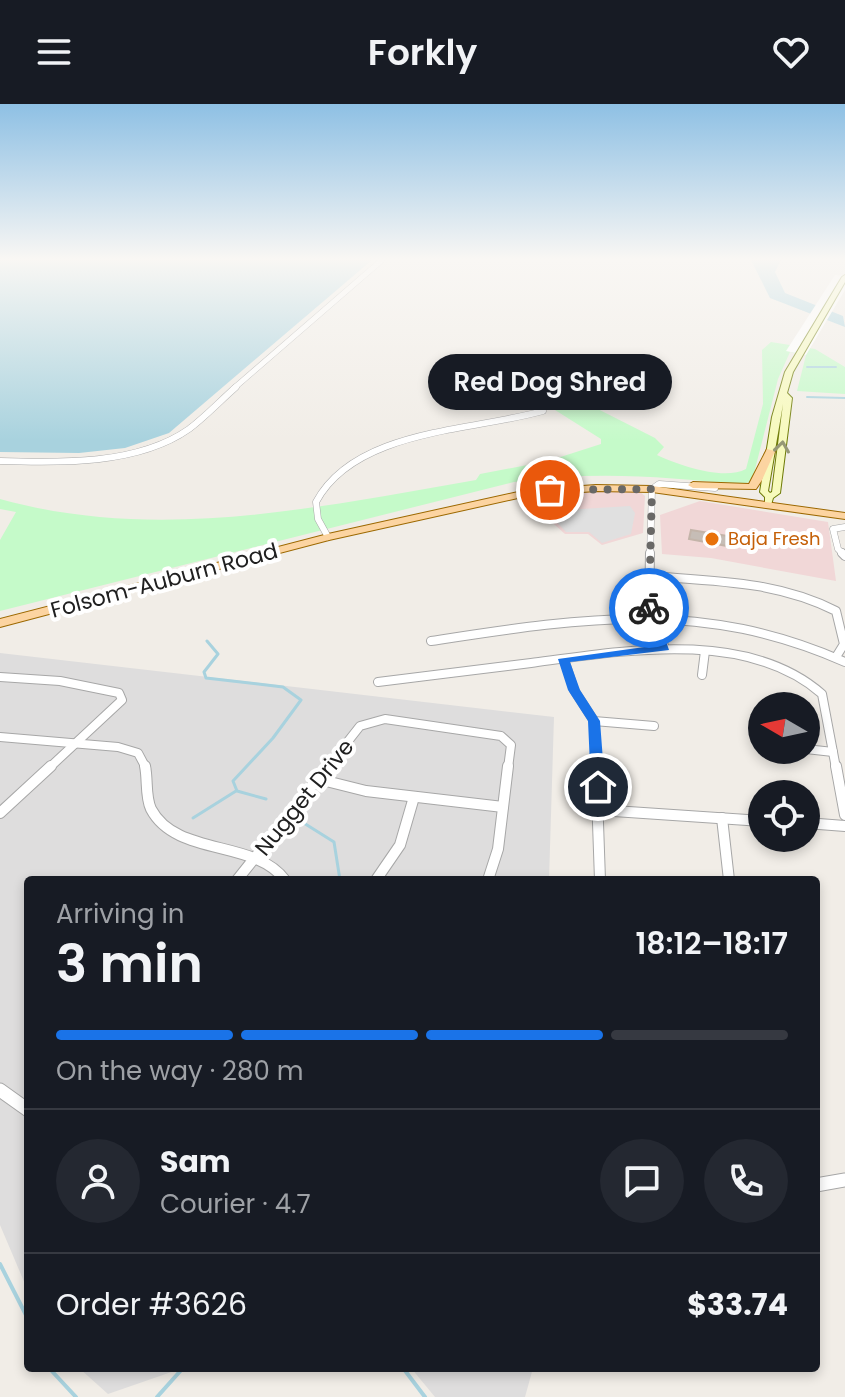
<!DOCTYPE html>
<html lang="en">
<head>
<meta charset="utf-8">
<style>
	body { margin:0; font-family:Poppins,sans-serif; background:#242831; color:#f1f3f6; height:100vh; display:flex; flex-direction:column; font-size:30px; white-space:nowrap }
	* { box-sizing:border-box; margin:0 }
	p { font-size:26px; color:#9ea1a6 }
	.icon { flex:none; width:44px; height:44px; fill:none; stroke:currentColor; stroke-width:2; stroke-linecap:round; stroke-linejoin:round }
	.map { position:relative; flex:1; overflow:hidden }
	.drawer { position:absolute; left:24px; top:772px; width:796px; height:496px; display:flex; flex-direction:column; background:#171b24; border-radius:8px; box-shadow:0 4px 12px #0003 }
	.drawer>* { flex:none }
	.needle { width:52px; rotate:279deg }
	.fabs { position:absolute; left:748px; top:588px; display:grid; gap:16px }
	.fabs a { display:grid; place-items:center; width:72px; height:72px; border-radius:50%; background:#171b24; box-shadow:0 4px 12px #0003; font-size:40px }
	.pin { position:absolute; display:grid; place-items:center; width:68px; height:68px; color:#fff; margin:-34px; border:4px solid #fff; border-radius:50%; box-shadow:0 2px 8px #0007 }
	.courier { position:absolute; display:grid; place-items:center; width:80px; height:80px; margin:-40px; border:6px solid #1a73e8; border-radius:50%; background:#fff; color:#222; box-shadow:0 2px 10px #0007 }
	.bubble { position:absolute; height:56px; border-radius:28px; background:#171b24; box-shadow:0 4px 12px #0003; font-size:26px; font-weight:600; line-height:56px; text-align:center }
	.head em { font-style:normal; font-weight:600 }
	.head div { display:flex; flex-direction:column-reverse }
	.head { display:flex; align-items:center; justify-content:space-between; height:136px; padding:0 32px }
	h1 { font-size:52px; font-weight:600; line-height:60px }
	.bar { display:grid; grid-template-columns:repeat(4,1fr); gap:12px 8px; align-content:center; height:96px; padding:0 32px }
	.bar i { height:10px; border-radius:6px; background:#363941 }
	.bar .active { background:#1a73e8 }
	.bar p { grid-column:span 4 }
	.line { display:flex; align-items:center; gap:20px; padding:0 32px; border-top:2px solid #363941 }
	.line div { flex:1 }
	.round { display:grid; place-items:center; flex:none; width:84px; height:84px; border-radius:42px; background:#242831 }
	header { display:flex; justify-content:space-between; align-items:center; height:104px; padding:0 32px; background:#171b24; font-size:36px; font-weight:600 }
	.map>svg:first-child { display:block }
</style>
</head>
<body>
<header><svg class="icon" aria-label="menu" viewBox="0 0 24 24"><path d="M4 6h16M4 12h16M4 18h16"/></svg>Forkly<svg class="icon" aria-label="heart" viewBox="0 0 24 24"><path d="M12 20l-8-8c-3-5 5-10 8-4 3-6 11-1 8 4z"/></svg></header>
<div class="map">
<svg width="845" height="1293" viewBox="0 0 845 1293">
	<rect width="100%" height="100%" fill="#f1ede7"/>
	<g fill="#dedddd">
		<path d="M0 549 554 613 549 776H28V1187L0 1121Z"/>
		<path d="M79 1264H183L108 1290Z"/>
		<path d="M411 1264H533L525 1293H435Z"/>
	</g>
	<g fill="#f1d7d7">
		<path d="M585 387 640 388 645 392 643 429 602 441 588 430H565L525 394Z"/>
		<path d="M700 397 828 418 836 477 711 454 662 450 660 411Z"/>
	</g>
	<path fill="#c5fac9" d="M771 238 815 245 845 263V290L797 287 806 251 790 248 778 275 752 377 740 381C664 372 590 367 514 378L0 507V436L16 408 0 405V395C159 439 318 403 476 376L480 370 548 357 601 340V335L555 306 580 296 655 334 664 343 657 351C678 361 724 377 746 365L763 300 762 246Z"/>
	<path fill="#e0e0e0" d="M630 402 635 409 631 430 602 439 589 428H566L553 414 565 406Z"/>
	<g fill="#a8d2de">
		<path d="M0 156H372L169 329 125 344 79 349 0 348Z"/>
		<path d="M751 156H781L775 168 785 189 843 212 845 223 770 194Z"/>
	</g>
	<path fill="#fff" d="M835 171 845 172V186L806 251 786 247Z"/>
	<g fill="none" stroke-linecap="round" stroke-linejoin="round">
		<g stroke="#a8d2de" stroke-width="2">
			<path d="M807 263H836"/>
			<path d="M807 293 845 294"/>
		</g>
		<g stroke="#a8d2de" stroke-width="3">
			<path d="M207 537 218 550 204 568 206 574 283 583 301 596 273 634 233 677 237 687 266 695"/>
			<path d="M193 714 236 687"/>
			<path d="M299 716 334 738 340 776"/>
		</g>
		<g stroke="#a8d2de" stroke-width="4">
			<path d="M0 1160 28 1215"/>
			<path d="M49 1264 76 1293"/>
			<path d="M403 1264 425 1293"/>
			<path d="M157 1293 183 1264"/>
		</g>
	</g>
	<path fill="#c6bdb6" stroke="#c3b4a9" stroke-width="2" d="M691 426 728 432 727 442 689 435Z"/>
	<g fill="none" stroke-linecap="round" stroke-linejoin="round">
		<g stroke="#a7a7a7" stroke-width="6">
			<path id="minor-far4" d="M233 285 382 156"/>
		</g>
		<g stroke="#a7a7a7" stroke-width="7">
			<g id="minor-far3">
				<path d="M0 357C59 359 138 361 189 325 205 313 220 297 236 283"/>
				<path d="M328 433 318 415 316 398C355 325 473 327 543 307"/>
				<path d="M650 451 652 385 659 380 715 384"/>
				<path d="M844 451 838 445 833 425 845 423"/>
			</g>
		</g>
		<g stroke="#a7a7a7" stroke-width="10">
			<g id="minor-far2">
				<path d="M650 449 649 507 665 544"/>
				<path d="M842 449 845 452"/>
				<path d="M650 472C714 477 777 477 836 507L844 540 836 553"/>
				<path d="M431 537C582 514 700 494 845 558"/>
				<path d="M564 555 574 586 594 617 596 664"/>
				<path d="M702 571 705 547"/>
				<path d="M0 573 60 577 119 589 122 596 49 664"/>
				<path d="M378 578C429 572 480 565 531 559 621 547 747 524 822 590L836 664"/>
				<path d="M594 617 654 622"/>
				<path d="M0 633 118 643 138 649 146 664"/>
				<path d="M806 645 833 648"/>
				<path d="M327 664 360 622 385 615 501 632 511 641 508 664"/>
			</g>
		</g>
		<g stroke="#a7a7a7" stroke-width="12">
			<g id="minor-far1">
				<path d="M145 662C148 676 145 692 151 705 176 753 255 735 285 776"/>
				<path d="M596 662 600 776"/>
				<path d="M836 662 845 711"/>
				<path d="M318 675 366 687 503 703"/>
				<path d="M599 706 762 717"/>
				<path d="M0 709 51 662"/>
				<path d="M722 714 729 776"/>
				<path d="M806 719 845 722"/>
				<path d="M237 776 328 662"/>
				<path d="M376 776 400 741 414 693"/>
				<path d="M488 776 498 745 508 662"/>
			</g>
		</g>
		<g stroke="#a7a7a7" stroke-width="15">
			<g id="minor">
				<path d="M0 986 28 1006"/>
				<path d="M816 1081 845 1076"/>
			</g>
		</g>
		<g stroke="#6d7a05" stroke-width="2">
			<path id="secondary" d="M845 171V178L793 268 787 289 792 294 780 389 773 394 771 401H765V393L760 388 772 313 785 268 842 173ZM783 300 772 388 770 389 768 387Z"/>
		</g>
		<g stroke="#9c6800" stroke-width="2">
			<g id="primary">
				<path d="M767 345 775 347 762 376 756 385 693 384 688 381 693 378 749 380Z"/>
				<path d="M596 381 652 382 845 409V415L652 388 596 387 527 392 329 436 0 523V515L328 430 527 386Z"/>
			</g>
		</g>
		<use href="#minor-far4" stroke="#fff" stroke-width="5"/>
		<use href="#minor-far3" stroke="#fff" stroke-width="6"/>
		<use href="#minor-far2" stroke="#fff" stroke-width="8"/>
		<use href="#minor-far1" stroke="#fff" stroke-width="10"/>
		<use href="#minor" stroke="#fff" stroke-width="13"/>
		<use href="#secondary" fill="#f7fabc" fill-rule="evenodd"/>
		<use href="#primary" fill="#fcd4a1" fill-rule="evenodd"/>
	</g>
	<defs><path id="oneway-chevron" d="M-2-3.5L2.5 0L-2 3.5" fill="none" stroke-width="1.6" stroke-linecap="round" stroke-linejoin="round" transform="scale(2)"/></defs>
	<use stroke="#969876" href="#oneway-chevron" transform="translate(782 343) rotate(-82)"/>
	<linearGradient id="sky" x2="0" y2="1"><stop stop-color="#8ec0e4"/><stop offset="0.46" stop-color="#f9f7f4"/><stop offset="1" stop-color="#f9f7f4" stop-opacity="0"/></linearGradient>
	<rect width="845" height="337" fill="url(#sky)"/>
	<path fill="#1a73e8" d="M649 501 655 504 669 546 570 558 580 586 600 617 605 683 598 688 591 683 588 617 568 586 558 555 659 541 644 504Z"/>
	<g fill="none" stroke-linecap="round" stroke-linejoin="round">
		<path stroke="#696866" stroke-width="8" stroke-dasharray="0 14.4" d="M550 386 652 385 649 504"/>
	</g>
	<circle fill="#e8710a" stroke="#fff" stroke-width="3" cx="712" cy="435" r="8"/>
	<g text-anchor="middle" stroke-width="8" stroke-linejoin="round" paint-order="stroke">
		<g font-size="18" fill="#c56008" stroke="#fff" text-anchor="start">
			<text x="728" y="441">Baja Fresh</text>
		</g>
		<g font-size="22" fill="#202020" stroke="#fff">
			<text transform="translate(164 476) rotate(-15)" y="8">Folsom-Auburn Road</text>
			<text transform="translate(304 693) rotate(-51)" y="8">Nugget Drive</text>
		</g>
	</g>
</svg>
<div class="fabs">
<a><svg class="needle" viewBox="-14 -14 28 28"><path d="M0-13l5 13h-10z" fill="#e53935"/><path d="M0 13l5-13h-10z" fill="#9ea1a6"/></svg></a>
<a><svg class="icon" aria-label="locate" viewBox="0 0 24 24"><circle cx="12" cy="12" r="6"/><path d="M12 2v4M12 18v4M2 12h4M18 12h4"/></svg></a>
</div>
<div class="pin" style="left:550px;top:386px;background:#ea580c"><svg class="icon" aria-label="bag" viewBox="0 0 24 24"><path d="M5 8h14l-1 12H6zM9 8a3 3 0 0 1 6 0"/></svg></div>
<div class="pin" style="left:598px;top:683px;background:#1f2937"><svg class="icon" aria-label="home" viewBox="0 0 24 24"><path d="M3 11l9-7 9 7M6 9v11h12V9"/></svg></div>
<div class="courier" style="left:649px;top:504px"><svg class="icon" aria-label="bike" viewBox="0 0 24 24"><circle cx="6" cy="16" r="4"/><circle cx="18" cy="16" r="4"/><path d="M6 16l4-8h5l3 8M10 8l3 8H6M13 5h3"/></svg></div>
<div class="bubble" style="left:428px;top:250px;width:244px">Red Dog Shred</div>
<section class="drawer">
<div class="head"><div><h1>3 min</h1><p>Arriving in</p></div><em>18:12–18:17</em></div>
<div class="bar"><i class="active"></i><i class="active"></i><i class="active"></i><i></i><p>On the way · 280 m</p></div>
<div class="line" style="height:144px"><a class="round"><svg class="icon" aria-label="person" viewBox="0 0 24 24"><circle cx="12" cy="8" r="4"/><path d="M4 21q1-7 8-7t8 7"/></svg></a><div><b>Sam</b><p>Courier · 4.7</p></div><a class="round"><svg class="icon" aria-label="chat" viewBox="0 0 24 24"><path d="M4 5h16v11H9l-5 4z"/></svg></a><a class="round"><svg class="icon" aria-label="phone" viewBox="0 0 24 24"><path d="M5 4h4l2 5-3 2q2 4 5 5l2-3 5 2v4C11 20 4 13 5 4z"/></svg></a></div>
<div class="line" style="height:104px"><div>Order #3626</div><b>$33.74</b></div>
</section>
</div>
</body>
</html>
